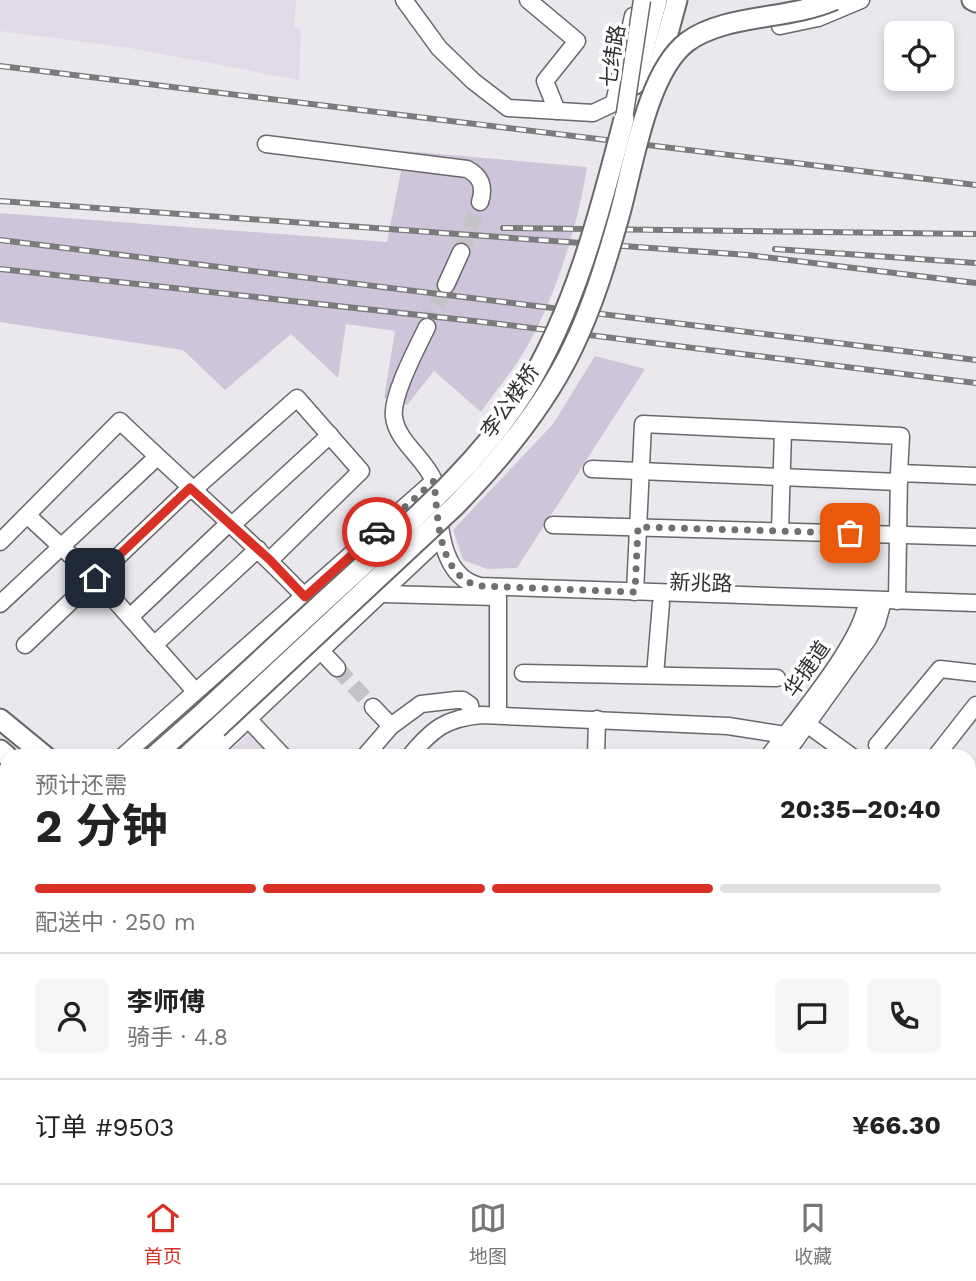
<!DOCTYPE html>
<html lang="zh">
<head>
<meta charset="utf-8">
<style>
	body { margin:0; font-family:"Work Sans","Noto Sans SC",sans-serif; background:#f6f6f6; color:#222; height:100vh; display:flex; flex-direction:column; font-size:26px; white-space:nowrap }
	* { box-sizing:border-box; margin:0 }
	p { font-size:23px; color:#767676 }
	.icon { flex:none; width:38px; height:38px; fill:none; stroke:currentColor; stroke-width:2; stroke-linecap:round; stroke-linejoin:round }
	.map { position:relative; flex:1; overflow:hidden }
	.details { position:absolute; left:0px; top:749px; width:976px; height:434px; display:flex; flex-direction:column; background:#fff; border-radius:21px 21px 0 0; box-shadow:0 4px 10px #0003 }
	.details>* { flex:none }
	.controls { position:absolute; left:884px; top:21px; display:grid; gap:14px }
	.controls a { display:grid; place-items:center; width:70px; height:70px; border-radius:10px; background:#fff; box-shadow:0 4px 10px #0003; font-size:35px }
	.pin { position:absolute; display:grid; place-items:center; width:60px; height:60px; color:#fff; margin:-30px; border-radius:14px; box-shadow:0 4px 10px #0006 }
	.courier { position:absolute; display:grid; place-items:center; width:70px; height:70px; margin:-35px; border:5px solid #d93025; border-radius:50%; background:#fff; color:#222; box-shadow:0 2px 9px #0007 }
	.overview em { font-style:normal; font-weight:700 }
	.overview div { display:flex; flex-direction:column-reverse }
	.overview { display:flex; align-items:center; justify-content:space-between; height:119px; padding:0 35px }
	h1 { font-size:46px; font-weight:700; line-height:52px }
	.bar { display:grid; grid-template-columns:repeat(4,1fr); gap:10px 7px; align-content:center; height:84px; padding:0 35px }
	.bar i { height:9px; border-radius:5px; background:#e0e0e0 }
	.bar .selected { background:#d93025 }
	.bar p { grid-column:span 4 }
	.line { display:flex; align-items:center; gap:18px; padding:0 35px; border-top:2px solid #e0e0e0 }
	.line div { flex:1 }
	.round { display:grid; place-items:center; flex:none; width:74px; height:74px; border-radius:10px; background:#f6f6f6 }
	.dock { display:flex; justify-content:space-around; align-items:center; height:98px; border-top:2px solid #e0e0e0; background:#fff; font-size:19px; color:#767676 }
	.dock a { display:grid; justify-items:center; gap:4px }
	.dock .selected { color:#d93025 }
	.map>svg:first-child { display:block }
</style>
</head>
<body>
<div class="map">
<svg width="976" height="1183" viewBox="0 0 976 1183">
	<rect width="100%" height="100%" fill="#eae8ed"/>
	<g fill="#dfdae6">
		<path d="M0 0H296L294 27 301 29 299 80 130 48 0 31Z"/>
		<path d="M249 733 274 756H226Z"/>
		<path d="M0 780 7 787V855L0 848Z"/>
		<path d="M7 956V1176H366L354 1183H0V963Z"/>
		<path d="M976 1059V1183H882L887 1176H970V1068Z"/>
		<path d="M596 1176H739L748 1183H605Z"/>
	</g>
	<g fill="#cfc5da">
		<path d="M405 151 587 167C578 225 555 299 525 350 512 372 495 392 481 412L434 371 407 405 384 398 395 331 346 324 338 378 291 334 225 390 183 350 0 322V213L387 242Z"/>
		<path d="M595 356 645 369 517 568 487 569 463 560 453 530 553 424Z"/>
		<path d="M901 1176H948L958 1183H896Z"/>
	</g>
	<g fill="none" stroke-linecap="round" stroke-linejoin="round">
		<g stroke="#c5c3c7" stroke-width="16" stroke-dasharray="16 8" stroke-linecap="butt">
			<path d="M461 252 480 202"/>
			<path d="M427 327 446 285"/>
			<path d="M337 668 373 707"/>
		</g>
		<g stroke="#69676b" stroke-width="19">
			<g id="minor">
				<path d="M404 0 439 48 473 81 508 108 593 113 614 103 633 16"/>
				<path d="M528 0 577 41 545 81 557 111"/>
				<path d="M780 26 818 18 861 0"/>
				<path d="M266 144 467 169C481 176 485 187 480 202"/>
				<path d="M446 285 461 252"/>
				<path d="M427 327C417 348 391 396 394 417 397 442 425 458 434 481 436 487 436 495 437 502 440 533 444 578 480 586L976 603"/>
				<path d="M592 469 899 482"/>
				<path d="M192 491 297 398 361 471 270 560"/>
				<path d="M27 515 95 578 195 691"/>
				<path d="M232 525 330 435"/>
				<path d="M553 525 976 537"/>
				<path d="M780 531 783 431"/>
				<path d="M0 542 120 421C181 480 246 535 305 597"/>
				<path d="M635 592 643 424 901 436 899 473"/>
				<path d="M384 594 497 597"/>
				<path d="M897 601 899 473 976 476"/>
				<path d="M0 604 157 457"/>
				<path d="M130 617 229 523"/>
				<path d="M25 645 190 488"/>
				<path d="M154 645 258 549"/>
				<path d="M321 651 337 668"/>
				<path d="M523 673 777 678"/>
				<path d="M655 675 661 603"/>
				<path d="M373 707 391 726"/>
				<path d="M498 715V597"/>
				<path d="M800 719 851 756"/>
				<path d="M249 720 283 756"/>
				<path d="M877 745 940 669 976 673"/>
				<path d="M123 756 434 481"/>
				<path d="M209 756 441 537"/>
				<path d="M365 756 391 726 421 704 456 700H463L470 705 471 715"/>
				<path d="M410 756C432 729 446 718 482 715L728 726 785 735"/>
				<path d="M596 756 597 719"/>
				<path d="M769 756C795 721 864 641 867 600"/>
				<path d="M784 756 868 639 877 623 883 601"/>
				<path d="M936 756 976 705"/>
				<path d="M970 803 976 795"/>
				<path d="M970 846 976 851"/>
				<path d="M0 881 7 875"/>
				<path d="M970 911 976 903"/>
				<path d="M0 942 7 936"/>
				<path d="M970 993 976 985"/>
				<path d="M747 1176 756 1183"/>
				<path d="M771 1179 773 1176"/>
				<path d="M43 1183 52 1176"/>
				<path d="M408 1183 420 1176"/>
				<path d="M438 1183 450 1176"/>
				<path d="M592 1183 598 1176"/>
				<path d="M822 1183 827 1176"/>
			</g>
		</g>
		<g stroke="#69676b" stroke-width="23">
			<g id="major">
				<path d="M972 0 976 2"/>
				<path d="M655 81 677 0"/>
				<path d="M635 84 657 0"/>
				<path d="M0 719 45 756"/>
				<path d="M0 750 7 756"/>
				<path d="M154 756 205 711"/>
				<path d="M187 756 217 728"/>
				<path d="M0 898 7 892"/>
				<path d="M0 924 7 918"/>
				<path d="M513 1176 523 1183"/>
				<path d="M550 1176 559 1183"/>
			</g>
		</g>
		<use href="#minor" stroke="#fff" stroke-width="16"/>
		<use href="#major" stroke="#fff" stroke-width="19"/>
		<g stroke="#7b7a7d" stroke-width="6">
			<g id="rail">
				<path d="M0 66 976 185"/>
				<path d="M0 201 748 255 976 283"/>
				<path d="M503 228 976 234"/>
				<path d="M0 240 976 360"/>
				<path d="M775 249 976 263"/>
				<path d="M0 269 483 322 976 383"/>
			</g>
		</g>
		<use href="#rail" stroke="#fff" stroke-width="3.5" stroke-dasharray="10" stroke-linecap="butt"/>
		<g stroke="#69676b" stroke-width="19" stroke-linecap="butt">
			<path id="minor-bridge" d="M624 119 642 0"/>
		</g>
		<g stroke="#69676b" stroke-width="23" stroke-linecap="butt">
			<g id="major-bridge">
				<path d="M205 711C259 661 314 610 369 560 426 508 482 458 524 392 575 310 600 212 624 119"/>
				<path d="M217 728 455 506C500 460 544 407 572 349 593 306 607 259 620 213 633 166 647 72 687 42 724 14 789 20 834 0"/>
			</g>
		</g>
		<use href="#minor-bridge" stroke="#fff" stroke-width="16"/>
		<use href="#major-bridge" stroke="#fff" stroke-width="19"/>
	</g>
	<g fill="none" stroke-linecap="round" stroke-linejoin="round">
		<path stroke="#707073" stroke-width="7" stroke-dasharray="0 12.6" d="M377 532 434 481C438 516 437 577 480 586L635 592 638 527 850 533"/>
		<path stroke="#d93025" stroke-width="9" d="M95 578 190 488 270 560 305 597 377 532"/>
	</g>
	<g text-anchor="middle" stroke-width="7" stroke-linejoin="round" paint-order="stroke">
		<g font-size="21" fill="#2f2f31" stroke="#fff">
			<text transform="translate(613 56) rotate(-81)" y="7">七纬路</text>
			<text transform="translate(510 401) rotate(-55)" y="7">李公楼桥</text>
			<text transform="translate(701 583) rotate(2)" y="7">新兆路</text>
			<text transform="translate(807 669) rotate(-55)" y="7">华捷道</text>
		</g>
	</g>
</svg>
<div class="controls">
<a><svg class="icon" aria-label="locate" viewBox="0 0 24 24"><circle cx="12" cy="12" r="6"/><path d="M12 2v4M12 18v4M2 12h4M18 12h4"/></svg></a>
</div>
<div class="pin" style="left:850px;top:533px;background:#ea580c"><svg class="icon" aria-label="bag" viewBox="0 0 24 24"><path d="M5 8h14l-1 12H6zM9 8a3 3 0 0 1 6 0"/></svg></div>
<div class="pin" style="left:95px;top:578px;background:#1f2937"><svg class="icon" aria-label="home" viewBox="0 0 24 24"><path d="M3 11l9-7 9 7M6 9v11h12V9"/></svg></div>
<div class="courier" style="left:377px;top:532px"><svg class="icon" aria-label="car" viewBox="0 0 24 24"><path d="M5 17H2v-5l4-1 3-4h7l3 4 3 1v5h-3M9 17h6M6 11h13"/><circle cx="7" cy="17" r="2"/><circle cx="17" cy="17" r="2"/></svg></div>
<section class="details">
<div class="overview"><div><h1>2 分钟</h1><p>预计还需</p></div><em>20:35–20:40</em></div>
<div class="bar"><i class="selected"></i><i class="selected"></i><i class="selected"></i><i></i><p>配送中 · 250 m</p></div>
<div class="line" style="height:126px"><a class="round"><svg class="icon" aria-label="person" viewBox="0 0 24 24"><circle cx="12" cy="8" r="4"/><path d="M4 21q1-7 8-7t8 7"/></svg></a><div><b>李师傅</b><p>骑手 · 4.8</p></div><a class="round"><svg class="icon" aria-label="chat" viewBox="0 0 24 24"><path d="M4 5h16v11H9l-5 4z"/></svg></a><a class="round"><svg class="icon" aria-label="phone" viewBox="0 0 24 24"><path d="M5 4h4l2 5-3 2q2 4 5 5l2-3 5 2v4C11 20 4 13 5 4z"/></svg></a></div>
<div class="line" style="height:91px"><div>订单 #9503</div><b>¥66.30</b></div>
</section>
</div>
<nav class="dock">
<a class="selected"><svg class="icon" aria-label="home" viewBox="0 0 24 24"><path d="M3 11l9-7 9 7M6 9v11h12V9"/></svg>首页</a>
<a><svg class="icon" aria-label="map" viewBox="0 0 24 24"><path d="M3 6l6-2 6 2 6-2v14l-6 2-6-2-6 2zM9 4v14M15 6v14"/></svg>地图</a>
<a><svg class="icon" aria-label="saved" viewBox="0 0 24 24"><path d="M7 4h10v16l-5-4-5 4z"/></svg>收藏</a>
</nav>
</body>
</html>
